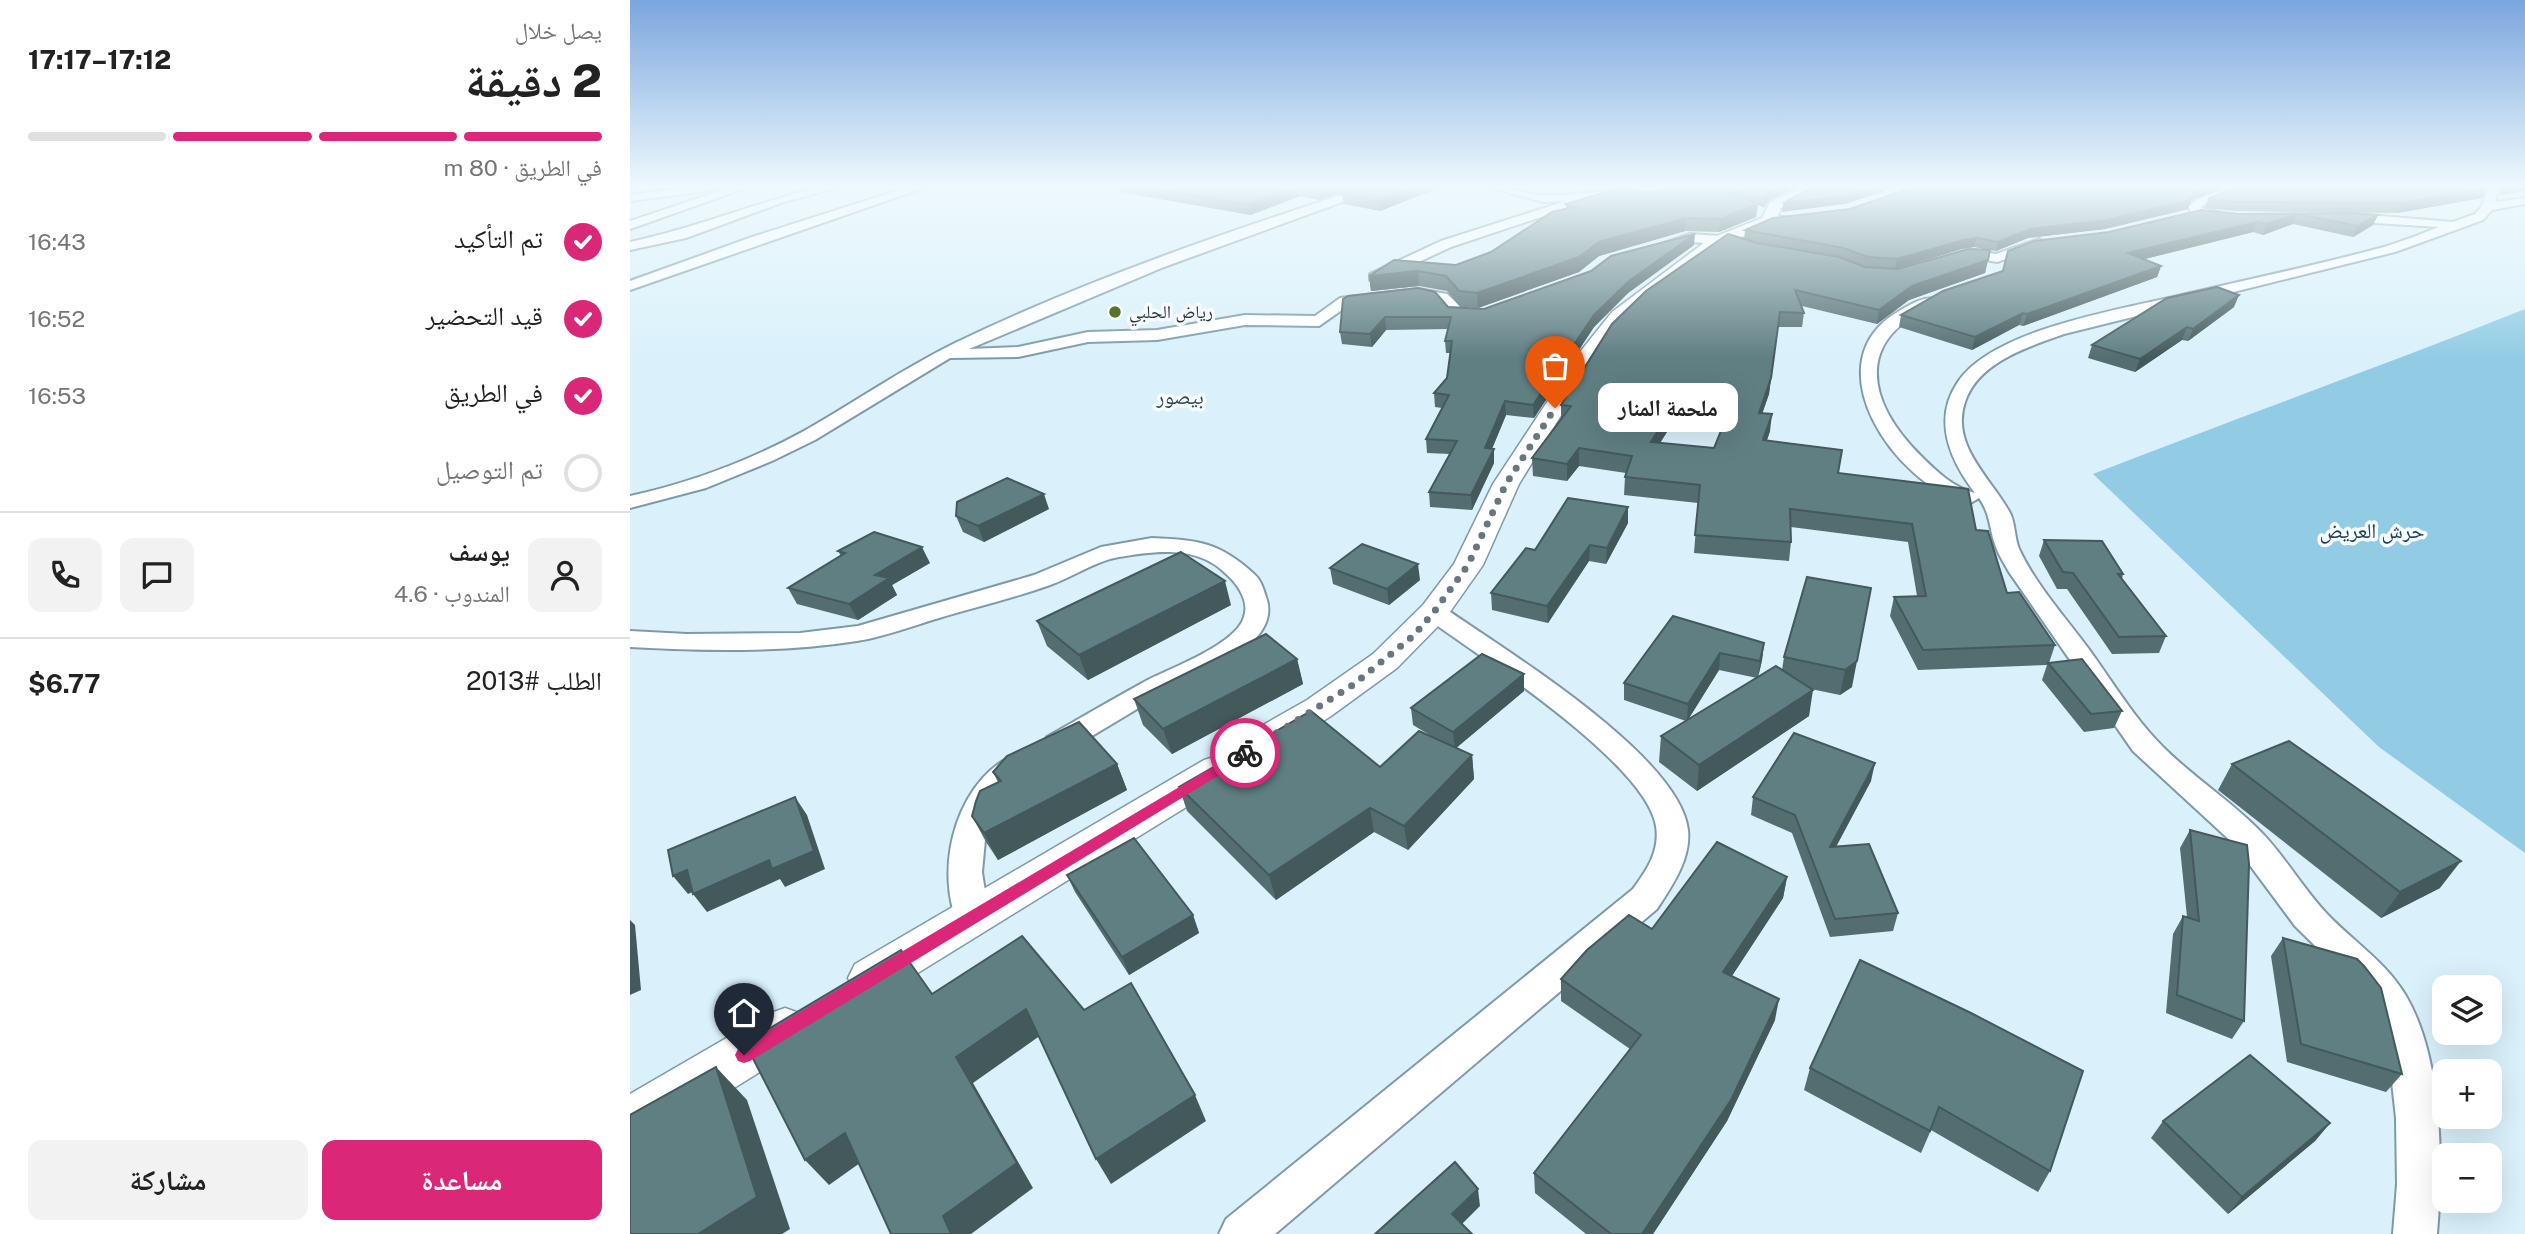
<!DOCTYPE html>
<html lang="ar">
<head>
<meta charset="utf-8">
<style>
	body { margin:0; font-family:"Public Sans","Noto Naskh Arabic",sans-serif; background:#f2f2f2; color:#222; direction:rtl; height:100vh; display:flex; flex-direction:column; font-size:26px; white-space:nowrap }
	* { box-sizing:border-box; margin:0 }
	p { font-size:23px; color:#767676 }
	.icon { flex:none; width:38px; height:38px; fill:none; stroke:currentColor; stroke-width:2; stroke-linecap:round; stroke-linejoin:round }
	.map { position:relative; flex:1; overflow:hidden; direction:ltr }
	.details { display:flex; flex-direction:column; background:#fff; width:630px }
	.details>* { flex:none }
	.fabs { position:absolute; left:1802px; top:975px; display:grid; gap:14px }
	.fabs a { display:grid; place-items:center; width:70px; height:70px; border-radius:14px; background:#fff; box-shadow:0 7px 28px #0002; font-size:35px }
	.pin { position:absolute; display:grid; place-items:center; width:60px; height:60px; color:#fff; margin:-72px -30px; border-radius:50% 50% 50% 0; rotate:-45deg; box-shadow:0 0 7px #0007 }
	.pin .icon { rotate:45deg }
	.courier { position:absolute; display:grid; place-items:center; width:70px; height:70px; margin:-35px; border:5px solid #db2777; border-radius:50%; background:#fff; color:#222; box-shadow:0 2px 9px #0007 }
	.bubble { position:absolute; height:49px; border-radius:14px; background:#fff; box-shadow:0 7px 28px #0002; font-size:23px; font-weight:800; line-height:49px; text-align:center; direction:rtl }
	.overview em { font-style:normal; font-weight:800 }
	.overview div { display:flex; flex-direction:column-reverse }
	.overview { display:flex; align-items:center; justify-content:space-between; height:119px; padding:0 28px }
	h1 { font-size:46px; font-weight:800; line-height:52px }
	.bar { display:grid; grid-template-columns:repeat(4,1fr); gap:10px 7px; align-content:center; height:84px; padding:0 28px }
	.bar i { height:9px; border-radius:5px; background:#e0e0e0 }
	.bar .selected { background:#db2777 }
	.bar p { grid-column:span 4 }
	.line { display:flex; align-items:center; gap:18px; padding:0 28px; border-top:2px solid #e0e0e0 }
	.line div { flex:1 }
	.round { display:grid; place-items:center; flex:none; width:74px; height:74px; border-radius:14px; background:#f2f2f2 }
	ol { padding:0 28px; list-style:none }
	li { display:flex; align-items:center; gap:21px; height:77px }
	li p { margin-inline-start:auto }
	li .icon { padding:7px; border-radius:50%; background:#db2777; color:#fff; stroke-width:4 }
	li:last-child { color:#767676 }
	li i { width:38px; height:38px; border:4px solid #e0e0e0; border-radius:50% }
	.primary-button { display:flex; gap:14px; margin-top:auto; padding:14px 28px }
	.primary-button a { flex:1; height:80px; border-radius:14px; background:#db2777; color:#fff; font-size:28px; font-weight:800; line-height:80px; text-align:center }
	.primary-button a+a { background:#f2f2f2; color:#222 }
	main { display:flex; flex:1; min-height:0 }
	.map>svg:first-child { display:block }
</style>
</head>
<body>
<main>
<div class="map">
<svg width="1895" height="1234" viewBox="0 0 1895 1234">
	<rect width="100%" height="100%" fill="#daf1fb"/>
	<path fill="#92cce4" d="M1895 309V853L1749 747 1463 474C1607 418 1752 366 1895 309Z"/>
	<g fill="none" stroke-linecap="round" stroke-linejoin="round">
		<g stroke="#7f9aa6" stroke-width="4">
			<g id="minor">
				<path d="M74 185 83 188 77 191 0 201V195Z"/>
				<path d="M108 185H124L0 229V221Z"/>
				<path d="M197 185H216L154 202 56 238 0 250V242C67 228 130 201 197 185Z"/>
				<path d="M285 185H302L0 290V281L122 237Z"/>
				<path d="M742 185H759L534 267 339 349 388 347 458 332 527 330 615 315 685 316 710 298 789 289 817 294 835 311 853 313 856 316 853 319 824 318 807 301 789 297 719 305 689 326 615 325 527 340 458 342 388 357 320 358 185 440 142 461 76 488 0 508V496C60 483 119 461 174 431 225 402 272 369 325 343 458 279 602 230 742 185Z"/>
				<path d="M851 185C873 185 894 195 915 195 958 196 999 185 1041 185L1036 188 965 199 821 247 750 280H740V274L811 241 936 201 913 202Z"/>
				<path d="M1595 185H1608L1614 190 1577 202 1570 208 1601 215V221L1563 216 1558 207C1569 196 1584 193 1599 189Z"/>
				<path d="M1859 185H1870L1865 202 1895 198V204L1862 210 1853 220 1765 252 1434 334C1398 347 1348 362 1335 402 1320 446 1362 479 1380 513 1386 525 1384 539 1390 551 1407 586 1435 617 1458 648 1482 681 1504 718 1533 747 1562 776 1598 799 1627 828 1654 854 1672 888 1698 915 1724 942 1757 963 1776 996 1813 1059 1813 1163 1807 1234H1763L1767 1184 1766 1118 1759 1055 1749 1018 1722 982 1665 926 1605 845 1503 751 1379 572C1375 564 1369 556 1366 547 1359 529 1361 515 1349 498L1339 504C1266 486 1178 361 1271 310 1281 304 1295 296 1306 299L1308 302 1306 305C1222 339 1237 403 1292 457 1308 473 1323 487 1345 493 1320 460 1302 420 1328 382 1363 329 1493 309 1552 295 1619 279 1688 265 1754 247 1773 241 1791 234 1809 227L1714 221 1708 217 1714 213 1823 222 1845 214 1852 206Z"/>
				<path d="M1060 234 1089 236 1095 240 1089 244 1060 242 1035 249 1029 245Z"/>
				<path d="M1409 239 1415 243 1414 246 1367 262 1344 258 1327 263 1320 259 1344 250 1366 254Z"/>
				<path d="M522 538C568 540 589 542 624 574 631 580 633 588 636 597 654 646 565 676 533 694 501 712 469 732 437 751L427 754 417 751 413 744 417 737C449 719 481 700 514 682 538 669 606 645 614 617 620 600 606 582 594 572 566 545 524 551 489 557 465 561 443 577 420 585 384 598 346 607 309 618 282 626 254 637 227 641 152 653 76 651 0 647V631L57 634 170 633 228 626 404 575 471 547Z"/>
				<path d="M804 605 813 607C873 649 1049 755 1058 830 1061 859 1042 886 1027 909L645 1234H589L596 1219 1003 889C1017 870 1030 851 1026 826 1016 763 849 656 795 617L792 612 795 607Z"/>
				<path d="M395 751 405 754 410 761 405 768 385 782 369 799 356 829 352 872 359 918 354 928 342 932 330 928C301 869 328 770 395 751Z"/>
			</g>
		</g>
		<g stroke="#7f9aa6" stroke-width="3">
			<g id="tertiary">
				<path d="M1179 185H1198L1151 208 1148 216 1160 217 1163 220 1160 223 1140 226 1091 245 1025 295 996 320 966 358 889 484 853 565 815 619 767 668 701 716 659 743 646 747 633 743 628 734 633 725 677 700 743 654 793 605 824 564 863 484 950 352 982 312 1079 239 1132 218 1140 202Z"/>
				<path d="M587 756 600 760 606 770 600 780 257 992 241 998 225 992 218 978 225 964 574 760Z"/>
				<path d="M155 1008 172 1014 179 1030 172 1046 18 1141 0 1149V1094L138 1014Z"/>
			</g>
		</g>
		<use href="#minor" fill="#fff" fill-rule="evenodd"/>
		<use href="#tertiary" fill="#fff" fill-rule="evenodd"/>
	</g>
	<g fill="#536d71" fill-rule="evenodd">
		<path d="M488 185H733L689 200 670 196 620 215 490 192Z"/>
		<path d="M816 185 750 211 714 204 712 194Z"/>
		<path d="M1078 185H1172L1139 200 1134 208 1128 205 1126 217 1089 232 1055 231 969 256 949 272 848 308 830 307 817 291 789 286 741 291 739 276 826 265 861 252 936 209V204Z"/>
		<path d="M1611 185H1858L1852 198 1767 213 1605 211 1575 208 1578 199Z"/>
		<path d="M1594 188 1561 200 1558 209 1475 229 1398 238 1366 251 1360 250 1355 273 1279 300 1247 324 1172 306 1174 313 1172 327H1148L1139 394 1132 413 1140 431 1137 440 1208 473 1346 530 1377 593 1425 645 1419 663 1492 711 1484 728 1454 732 1412 680 1417 665 1288 670 1260 616 1264 597 1287 596 1278 542 1161 527V542L1159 561 1064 553 1068 503 994 495 995 477 996 473 949 466 937 481 903 476 902 458 931 420V405L1127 243 1179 252 1114 240 1115 230 1220 209ZM1344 247 1357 250 1267 269 1332 249ZM1050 411 1097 417 1084 448 1030 443Z"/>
		<path d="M1718 213 1743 225 1723 237 1663 224 1633 235 1623 232 1514 259 1531 266 1527 277 1393 326 1389 325 1342 350 1269 327 1271 315 1373 271 1479 232 1609 214Z"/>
		<path d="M1064 245 998 293 964 327 904 418 876 415 862 449H864V463L842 510 800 507 799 492 820 454 797 453 796 439 812 408 805 407 804 393 817 378 820 353H816L815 341 818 329 756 330 742 347 712 344 710 332 713 299 854 309Z"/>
		<path d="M1604 307 1558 341 1552 340 1505 372 1458 358 1462 345Z"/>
		<path d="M419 509 354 542 333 532 326 516Z"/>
		<path d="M998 523 976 564 959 561 918 623 862 610 861 593 905 550Z"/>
		<path d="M1414 540 1493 574 1492 579 1536 636 1529 653 1482 654 1437 589H1427L1409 556Z"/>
		<path d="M208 551 300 563 262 585 267 595 228 620 167 604 158 588 211 556Z"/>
		<path d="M700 568 790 580 759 605 703 584Z"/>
		<path d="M1177 577 1222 687 1210 695 1181 689 1179 716 1067 791 1029 762 1031 736 1056 721 994 700V683L1043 616 1134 643 1132 660 1128 677 1152 670 1154 657ZM1089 670 1127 678 1058 720Z"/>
		<path d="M601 605 458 680 417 646 407 621Z"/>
		<path d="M667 659 673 684 542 754 513 725 504 699Z"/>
		<path d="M894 674V691L826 748 842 755 844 779 778 850 744 832 646 900 557 811 549 787 750 767 808 740 783 725 781 708Z"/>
		<path d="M487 764 497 790 368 860 356 842 342 816 368 782 363 772Z"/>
		<path d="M1602 764 1810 888 1751 918 1588 790Z"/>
		<path d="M1241 781 1206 847 1268 913 1263 931 1200 937 1162 833 1121 815 1123 797Z"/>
		<path d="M1560 830 1614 1021 1602 1039 1536 1013 1543 934 1553 916 1557 917 1550 848Z"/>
		<path d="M437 875 563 915 569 933 499 975 445 892Z"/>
		<path d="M1157 877 1153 898 1102 976 1145 1020 1097 1121 1023 1234H956L905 1193 904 1173 1000 1049 931 1001V979L1022 929Z"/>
		<path d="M1653 938 1772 1074 1756 1092 1657 1062 1641 956Z"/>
		<path d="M1230 960 1420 1171 1408 1192 1301 1130 1291 1153 1174 1090 1180 1068Z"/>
		<path d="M1533 1121 1700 1123 1685 1141 1598 1214 1521 1138Z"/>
	</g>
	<g fill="#43595c">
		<path d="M702 185H733L689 200 687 190Z"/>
		<path d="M790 185H816L750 211 748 201Z"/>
		<path d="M1153 185H1172L1139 200 1134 208 1135 199 1140 191Z"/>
		<path d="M1249 185H1274L1215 204 1152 212 1153 203Z"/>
		<path d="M1581 185H1595L1594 188 1561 200 1558 209 1475 229 1398 238 1366 251 1368 242 1400 229 1563 192Z"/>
		<path d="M1883 185H1895V191L1870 195 1874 187Z"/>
		<path d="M669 186 670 196 620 215 618 205Z"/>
		<path d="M1856 189 1852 198 1767 213 1771 203Z"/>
		<path d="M1128 204 1126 217 1089 232 1090 219Z"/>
		<path d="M1667 214 1663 224 1633 235 1637 224Z"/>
		<path d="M1748 215 1743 225 1723 237 1728 226Z"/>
		<path d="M1056 218 1055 231 969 256 949 272 848 308 847 293 969 242Z"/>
		<path d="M1627 222 1623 232 1495 264 1498 253Z"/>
		<path d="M1065 234 1064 245 998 293 964 327 904 418 903 405 964 315 999 281Z"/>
		<path d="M1347 238 1344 247 1332 249 1265 269 1267 259 1334 240Z"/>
		<path d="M1358 260 1355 273 1279 300 1247 324 1249 310 1282 286Z"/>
		<path d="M1531 266 1527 277 1393 326 1397 314Z"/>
		<path d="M788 271 789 286 741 291 739 276Z"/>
		<path d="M1609 295 1604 307 1558 341 1563 329Z"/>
		<path d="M1150 312 1139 394 1127 429 1129 413Z"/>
		<path d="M1393 313 1389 325 1342 350 1345 337Z"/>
		<path d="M755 317 756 330 742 347 740 334Z"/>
		<path d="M1557 327 1552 340 1505 372 1510 359Z"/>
		<path d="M1051 394 1050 411 1020 459 1021 442Z"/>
		<path d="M875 401 876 415 856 463 855 448Z"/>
		<path d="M1142 414 1140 431 1131 457 1133 440Z"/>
		<path d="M949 448V466L937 481V464Z"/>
		<path d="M864 449V463L842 510 841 495Z"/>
		<path d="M414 494 419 509 354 542 348 526Z"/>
		<path d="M998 507V523L976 564 977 548Z"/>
		<path d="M960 545 959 561 918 623 917 606Z"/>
		<path d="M292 547 300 563 262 585 267 595 228 620 219 604 245 575Z"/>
		<path d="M788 564 790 580 759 605 757 589Z"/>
		<path d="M595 581 601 605 458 680 449 655Z"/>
		<path d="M1134 643 1132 660 1128 678 1130 661Z"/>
		<path d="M1090 653 1089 670 1057 721 1058 704Z"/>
		<path d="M667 659 673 684 542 754 533 729Z"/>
		<path d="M1227 661 1222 687 1210 695 1215 670Z"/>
		<path d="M894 674V691L825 749 823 732Z"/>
		<path d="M1183 690 1179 716 1067 791 1069 765Z"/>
		<path d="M842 755 844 779 778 850 774 826Z"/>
		<path d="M1245 763 1241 781 1196 865 1200 847Z"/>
		<path d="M487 764 497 790 368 860 354 833Z"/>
		<path d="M165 797 177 815 195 869 155 887 150 879 77 912 63 894Z"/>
		<path d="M740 808 744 832 646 900 639 875Z"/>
		<path d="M1831 861 1810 888 1751 918 1770 892Z"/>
		<path d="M57 870 72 888 58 894 43 876Z"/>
		<path d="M1157 877 1153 898 1090 994 1093 972Z"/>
		<path d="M563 915 569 933 499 975 492 957Z"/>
		<path d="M0 920 5 925 11 990 0 995Z"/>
		<path d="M1149 999 1145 1020 1097 1121 1023 1234H1012Z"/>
		<path d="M396 1009 411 1035 343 1083 403 1188 341 1234H321L313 1216 326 1057Z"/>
		<path d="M86 1067 117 1100 160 1229 152 1234H68Z"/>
		<path d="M565 1095 576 1121 481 1184 466 1159Z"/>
		<path d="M1700 1123 1685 1141 1598 1214 1612 1197Z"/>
		<path d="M215 1133 237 1158 199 1185 175 1160Z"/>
		<path d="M848 1189 850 1206 825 1231 822 1214Z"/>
	</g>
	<g fill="#607f83" stroke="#43595c" stroke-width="2" fill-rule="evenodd">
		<path d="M505 185H702L687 190 669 186 618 205Z"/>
		<path d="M739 185H790L748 201 712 194Z"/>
		<path d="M1053 185H1078L1128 204 1090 219 1056 218 969 242 949 257 847 293 829 291 816 276 788 271 739 276 764 260 826 265 861 252 922 212 944 207 936 204 992 187 1017 193Z"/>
		<path d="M1095 185H1153L1140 191 1135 199Z"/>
		<path d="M1188 185H1249L1217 196 1153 203Z"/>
		<path d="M1290 185H1581L1563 192 1561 200 1477 220 1400 229 1368 242 1347 238 1334 240 1267 259 1238 257 1213 248 1115 230 1143 218 1220 209Z"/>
		<path d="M1613 185H1858L1856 189 1771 203 1608 202 1578 199Z"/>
		<path d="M1571 210 1609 214 1718 213 1748 215 1728 226 1667 214 1637 224 1627 222 1498 253 1531 266 1397 314 1393 313 1345 337 1271 315 1313 291 1373 271 1378 251 1404 241 1479 232Z"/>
		<path d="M1065 234 999 281 964 315 903 405 875 401 855 448 864 449 841 495 799 492 827 441 796 439 819 395 804 393 817 378 822 341H815L821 317H755L740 334 710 332 713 299 718 296 788 288 805 292 818 307 854 309 961 271 981 256Z"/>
		<path d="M1098 234 1127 243 1209 257 1235 267 1268 269 1338 249 1360 250 1358 260 1282 286 1249 310 1165 290 1174 313 1150 312 1141 378 1129 413 1142 414 1133 440 1212 450 1208 473 1338 489 1346 530 1358 531 1377 593 1389 592 1425 645 1293 650 1264 597 1296 596 1282 524 1160 509 1161 542 1065 535 1070 485 995 477 1002 456 949 448 937 464 902 458 941 406 931 405 982 324 1016 291ZM1051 394 1103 401 1084 448 1021 442Z"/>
		<path d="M1587 287 1609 295 1563 329 1557 327 1510 359 1462 345 1537 298Z"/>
		<path d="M377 478 414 494 348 526 326 516 327 502Z"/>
		<path d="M938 498 998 507 977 548 960 545 917 606 861 593 896 548 905 550Z"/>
		<path d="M244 532 292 547 245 575 259 578 219 604 158 588 215 553 208 551Z"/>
		<path d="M1414 540 1472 541 1493 574H1488L1536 636 1489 637 1443 573 1433 572Z"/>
		<path d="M732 544 788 564 757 589 700 568Z"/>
		<path d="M551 552 595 581 449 655 407 621Z"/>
		<path d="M1177 577 1241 588 1227 661 1215 670 1154 657Z"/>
		<path d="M1043 616 1134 643 1130 661 1090 653 1058 704 994 683Z"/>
		<path d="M636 634 667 659 533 729 504 699Z"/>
		<path d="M852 654 894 674 823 732 781 708Z"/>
		<path d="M1452 659 1492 711 1461 714 1418 663Z"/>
		<path d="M1146 666 1183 690 1069 765 1031 736Z"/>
		<path d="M681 711 750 767 789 731 842 755 774 826 740 808 639 875 549 787Z"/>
		<path d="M449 722 487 764 354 833 342 816 346 801 350 791 371 781 363 772 377 756Z"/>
		<path d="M1164 733 1245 763 1200 847 1239 844 1268 913 1205 919 1165 815 1123 797Z"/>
		<path d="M1659 741 1831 861 1770 892 1602 764Z"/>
		<path d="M165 797 184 851 142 869 139 860 63 894 57 870 43 876 38 850Z"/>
		<path d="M1560 830 1617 845 1619 864 1614 1021 1547 995 1553 916 1569 921Z"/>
		<path d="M504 838 563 915 492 957 437 875Z"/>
		<path d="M1087 842 1157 877 1093 972 1149 999 1101 1100 1012 1234H981L904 1173 1011 1035 931 979 957 950 999 915 1022 929Z"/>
		<path d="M392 936 454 1010 501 983 565 1095 466 1159 396 1009 326 1057 387 1163 313 1216 321 1234H261L215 1133 175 1160 115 1043 271 950 302 994Z"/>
		<path d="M1653 938 1727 959 1734 966 1751 988 1772 1074 1671 1044Z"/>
		<path d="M1230 960 1341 1013 1453 1071 1420 1171 1309 1107 1300 1131 1180 1068Z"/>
		<path d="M1620 1055 1700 1123 1612 1197 1533 1121Z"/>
		<path d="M86 1067 127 1197 68 1234H0V1115Z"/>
		<path d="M825 1162 848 1189 822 1214 842 1234H745Z"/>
	</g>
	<linearGradient id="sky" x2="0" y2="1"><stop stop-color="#7ba6dd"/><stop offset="0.52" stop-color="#eef9fd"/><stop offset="1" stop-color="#eef9fd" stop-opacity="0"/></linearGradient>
	<rect width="1895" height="358" fill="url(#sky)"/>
	<path fill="#db2777" d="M615 748 621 753 619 757 120 1061 114 1063 108 1061 105 1055 108 1049Z"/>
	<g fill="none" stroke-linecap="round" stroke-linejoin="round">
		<path stroke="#68777e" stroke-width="7" stroke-dasharray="0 12.6" d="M615 753 723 685 783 636 804 612 838 565 876 484 925 408"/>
	</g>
	<circle fill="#587429" stroke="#f5fbfe" stroke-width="2.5" cx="485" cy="312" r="7"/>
	<g text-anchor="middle" stroke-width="7" stroke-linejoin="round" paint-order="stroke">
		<g font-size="18" fill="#2b363b" stroke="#f5fbfe" text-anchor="start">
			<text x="499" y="318">رياض الحلبي</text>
		</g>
		<g font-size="21" fill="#2f4852" stroke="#f5fbfe">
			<text x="550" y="404">بيصور</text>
		</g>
		<g font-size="21" fill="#1d4251" stroke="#f5fbfe">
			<text x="1742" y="538">حرش العريض</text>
		</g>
	</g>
</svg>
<div class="fabs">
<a><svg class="icon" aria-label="layers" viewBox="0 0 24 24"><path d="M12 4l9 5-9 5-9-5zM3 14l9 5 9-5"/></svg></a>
<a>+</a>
<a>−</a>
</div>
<div class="pin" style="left:925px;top:408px;background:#ea580c"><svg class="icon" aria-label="bag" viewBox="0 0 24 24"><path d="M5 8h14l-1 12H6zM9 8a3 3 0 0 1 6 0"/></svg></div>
<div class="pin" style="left:114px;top:1055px;background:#1f2937"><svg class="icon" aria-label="home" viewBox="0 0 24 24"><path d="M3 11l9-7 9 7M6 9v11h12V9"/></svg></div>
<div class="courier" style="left:615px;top:753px"><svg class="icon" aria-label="bike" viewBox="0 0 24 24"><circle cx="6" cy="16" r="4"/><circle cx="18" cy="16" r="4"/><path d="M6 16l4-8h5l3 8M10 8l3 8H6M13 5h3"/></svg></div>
<div class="bubble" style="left:968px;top:383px;width:140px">ملحمة المنار</div>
</div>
<section class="details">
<div class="overview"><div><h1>2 دقيقة</h1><p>يصل خلال</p></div><em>17:12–17:17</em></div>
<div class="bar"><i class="selected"></i><i class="selected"></i><i class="selected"></i><i></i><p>في الطريق · 80 m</p></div>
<ol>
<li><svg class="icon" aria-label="check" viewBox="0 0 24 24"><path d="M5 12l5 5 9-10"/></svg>تم التأكيد<p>16:43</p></li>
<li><svg class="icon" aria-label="check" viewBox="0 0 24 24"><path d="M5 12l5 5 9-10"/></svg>قيد التحضير<p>16:52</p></li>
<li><svg class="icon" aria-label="check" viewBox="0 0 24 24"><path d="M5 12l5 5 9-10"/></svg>في الطريق<p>16:53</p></li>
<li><i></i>تم التوصيل</li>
</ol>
<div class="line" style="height:126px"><a class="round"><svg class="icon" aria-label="person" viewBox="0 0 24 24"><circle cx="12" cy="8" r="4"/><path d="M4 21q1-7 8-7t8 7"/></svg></a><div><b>يوسف</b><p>المندوب · 4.6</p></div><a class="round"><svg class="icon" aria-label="chat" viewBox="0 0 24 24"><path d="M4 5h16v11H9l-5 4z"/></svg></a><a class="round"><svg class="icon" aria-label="phone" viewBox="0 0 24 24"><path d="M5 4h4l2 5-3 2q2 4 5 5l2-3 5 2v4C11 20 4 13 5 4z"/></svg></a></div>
<div class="line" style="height:91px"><div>الطلب #2013</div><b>$6.77</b></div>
<div class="primary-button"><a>مساعدة</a><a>مشاركة</a></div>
</section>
</main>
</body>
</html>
